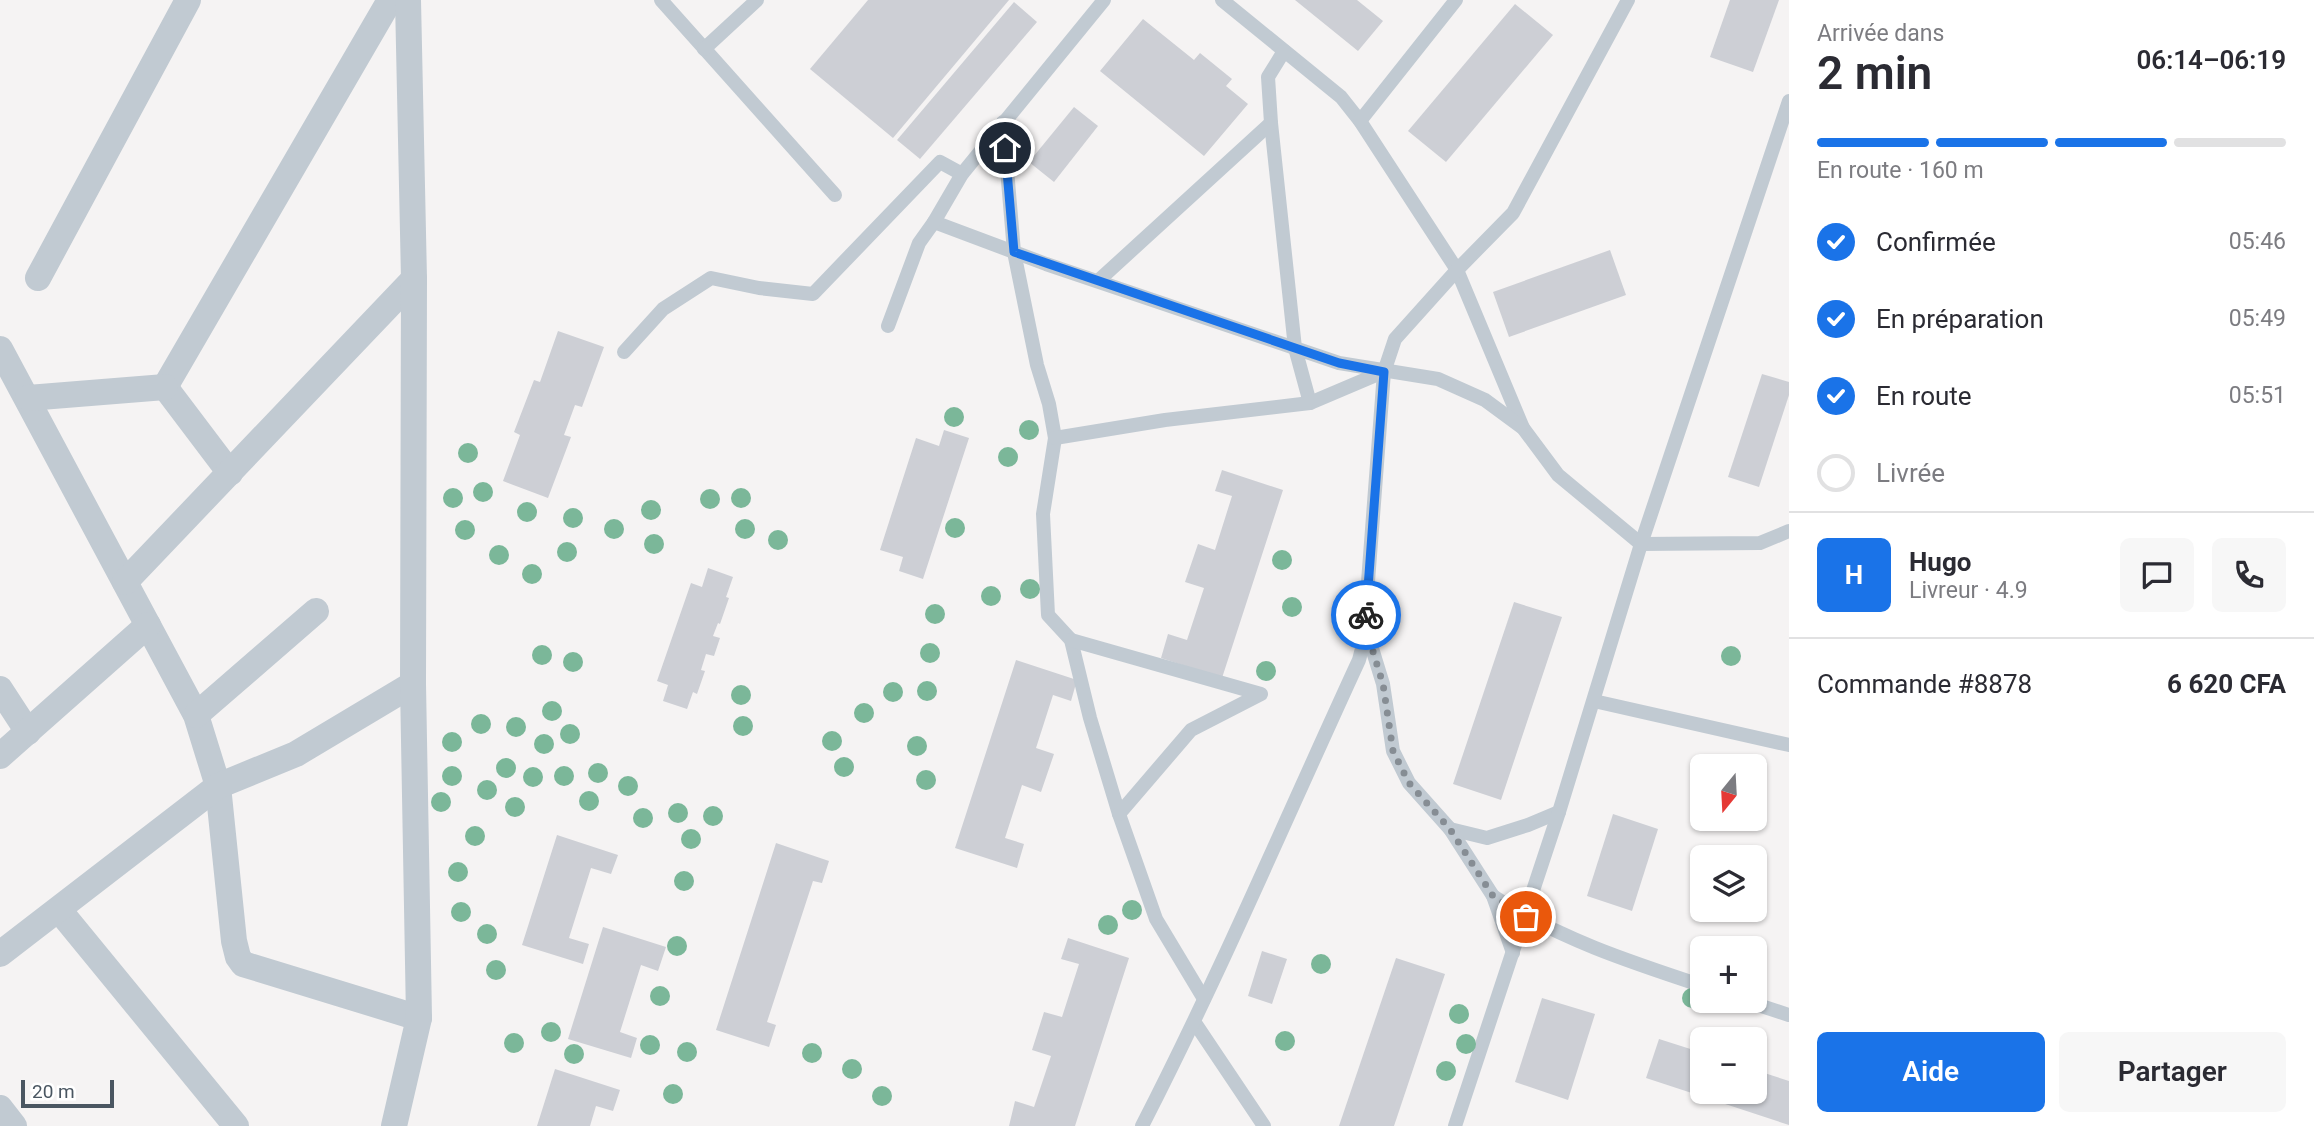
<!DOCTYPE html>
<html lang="fr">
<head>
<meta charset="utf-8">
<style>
	body { margin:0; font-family:Roboto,sans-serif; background:#f7f7f7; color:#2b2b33; height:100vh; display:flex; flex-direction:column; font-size:26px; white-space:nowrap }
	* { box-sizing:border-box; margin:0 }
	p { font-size:23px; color:#7c7c81 }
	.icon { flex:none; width:38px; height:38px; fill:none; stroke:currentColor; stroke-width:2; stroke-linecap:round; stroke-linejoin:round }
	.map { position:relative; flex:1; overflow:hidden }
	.sheet { display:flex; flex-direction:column; background:#fff; width:525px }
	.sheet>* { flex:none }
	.needle { width:46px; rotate:198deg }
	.fabs { position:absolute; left:1690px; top:754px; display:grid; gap:14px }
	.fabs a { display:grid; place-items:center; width:77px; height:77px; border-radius:10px; background:#fff; box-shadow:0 2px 5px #0004; font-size:35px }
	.scale { position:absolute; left:21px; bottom:18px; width:93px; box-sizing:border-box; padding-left:7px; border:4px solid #4a5661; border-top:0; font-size:19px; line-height:24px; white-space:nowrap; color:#4a5661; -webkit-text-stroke:5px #fff; paint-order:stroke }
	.pin { position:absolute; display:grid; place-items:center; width:60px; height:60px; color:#fff; margin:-30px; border:4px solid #fff; border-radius:50%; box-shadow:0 2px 7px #0007 }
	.courier { position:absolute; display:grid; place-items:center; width:70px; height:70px; margin:-35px; border:5px solid #1a73e8; border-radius:50%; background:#fff; color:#222; box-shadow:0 2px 9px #0007 }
	.headline em { font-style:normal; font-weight:600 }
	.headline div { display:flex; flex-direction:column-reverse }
	.headline { display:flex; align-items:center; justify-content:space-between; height:119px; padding:0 28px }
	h1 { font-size:46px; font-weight:600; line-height:52px }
	.bar { display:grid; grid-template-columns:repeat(4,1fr); gap:10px 7px; align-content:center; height:84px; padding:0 28px }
	.bar i { height:9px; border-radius:5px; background:#e1e1e2 }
	.bar .on { background:#1a73e8 }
	.bar p { grid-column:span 4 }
	.line { display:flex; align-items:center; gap:18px; padding:0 28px; border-top:2px solid #e1e1e2 }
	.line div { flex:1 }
	.round { display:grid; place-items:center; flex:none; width:74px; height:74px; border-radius:10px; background:#f7f7f7 }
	ol { padding:0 28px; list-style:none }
	li { display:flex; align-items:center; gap:21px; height:77px }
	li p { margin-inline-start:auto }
	li .icon { padding:7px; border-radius:50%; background:#1a73e8; color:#fff; stroke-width:4 }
	li:last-child { color:#7c7c81 }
	li i { width:38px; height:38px; border:4px solid #e1e1e2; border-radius:50% }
	.cta { display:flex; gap:14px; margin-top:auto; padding:14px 28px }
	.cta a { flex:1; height:80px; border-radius:10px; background:#1a73e8; color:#fff; font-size:28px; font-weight:600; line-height:80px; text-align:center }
	.cta a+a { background:#f7f7f7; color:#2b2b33 }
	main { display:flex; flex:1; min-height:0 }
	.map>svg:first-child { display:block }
</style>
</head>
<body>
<main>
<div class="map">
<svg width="1789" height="1126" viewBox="0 0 1789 1126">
	<rect width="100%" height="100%" fill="#f5f3f3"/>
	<g fill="#cdcfd5">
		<path d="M868 0H1009L893 138 810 69Z"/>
		<path d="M1295 0H1357L1383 21 1358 51Z"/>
		<path d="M1730 0H1779L1753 72 1710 57Z"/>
		<path d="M1014 2 1037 22 920 159 897 140Z"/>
		<path d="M1515 4 1553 35 1446 162 1408 131Z"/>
		<path d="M1143 19 1194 60 1200 53 1232 79 1226 86 1248 104 1204 156 1100 71Z"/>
		<path d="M1074 107 1098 126 1054 182 1029 162Z"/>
		<path d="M1610 250 1626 295 1509 337 1493 292Z"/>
		<path d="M558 331 604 347 582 407 575 405 564 435 571 437 548 498 503 481 520 435 514 432 534 380 540 382Z"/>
		<path d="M1762 374 1789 382V395L1759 487 1728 477Z"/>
		<path d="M944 430 969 438 923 579 899 571 903 557 880 550 916 438 939 446Z"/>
		<path d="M1222 470 1283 490 1222 678 1161 658 1168 634 1187 640 1204 588 1185 582 1198 544 1215 550 1232 496 1215 491Z"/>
		<path d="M708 568 733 577 726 597 729 598 720 624 718 623 713 636 720 638 714 656 706 654 701 670 705 671 697 694 693 692 687 709 663 701 668 685 657 681 691 583 702 587Z"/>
		<path d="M1514 602 1562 617 1501 800 1453 784Z"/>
		<path d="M1016 660 1077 680 1071 701 1053 695 1036 748 1054 754 1041 792 1022 785 1005 838 1024 844 1017 868 955 848Z"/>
		<path d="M1613 814 1658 829 1632 911 1587 896Z"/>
		<path d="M557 835 618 855 611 874 591 868 569 938 589 944 583 964 522 945Z"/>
		<path d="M776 843 829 861 822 883 813 881 767 1022 776 1025 769 1047 716 1030Z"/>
		<path d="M603 927 666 947 658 971 641 965 620 1032 637 1038 631 1058 568 1039Z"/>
		<path d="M1068 938 1129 958 1075 1126H1009L1015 1101 1034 1107 1051 1056 1032 1050 1044 1012 1062 1017 1079 964 1061 959Z"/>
		<path d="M1262 951 1287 959 1272 1004 1248 996Z"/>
		<path d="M1396 958 1445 974 1394 1126H1339Z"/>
		<path d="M1542 998 1595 1014 1568 1100 1515 1082Z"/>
		<path d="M1659 1039 1703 1053V1092H1755V1070L1789 1081V1125L1646 1078Z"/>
		<path d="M555 1069 620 1090 613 1111 596 1106 590 1126H537Z"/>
	</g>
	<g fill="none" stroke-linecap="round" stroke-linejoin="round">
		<g stroke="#c1cad2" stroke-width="14">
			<path d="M661 0 835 195"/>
			<path d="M1222 0 1341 97 1360 121 1457 270 1523 428"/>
			<path d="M704 49 757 0"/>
			<path d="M1284 51 1268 77 1271 123 1295 348 1310 403"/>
			<path d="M1360 121 1456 0"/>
			<path d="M1003 122 1014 252 1037 365 1049 404 1055 438 1043 514 1048 615 1071 640 1090 718 1119 814 1156 919 1204 999"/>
			<path d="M934 222 1046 264 1339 363 1438 379 1485 400 1523 428 1558 475 1641 544 1760 543 1789 531"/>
			<path d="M1098 281 1271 123"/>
			<path d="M888 326 919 243 934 222 962 174 1104 0"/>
			<path d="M624 352 663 309 711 278 759 288 813 294 940 162 962 174"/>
			<path d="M1055 438 1165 420 1310 403 1383 372"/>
			<path d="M1071 640 1261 694 1191 730 1119 814"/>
			<path d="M1594 701 1789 745"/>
			<path d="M1450 829 1487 838 1528 825 1559 812"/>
			<path d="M1493 896C1557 938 1630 962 1703 986"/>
			<path d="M1513 953 1493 896 1450 829 1409 783 1393 751 1383 684 1367 632 1366 608 1384 372 1395 339 1457 270 1513 213 1628 0"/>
			<path d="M1746 1001 1789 1015"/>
			<path d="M1195 1023 1264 1126"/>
			<path d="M1142 1126C1220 974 1287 816 1359 660L1366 633"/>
			<path d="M1455 1126 1559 812 1641 544 1789 101"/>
		</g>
		<g stroke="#c1cad2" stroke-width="26">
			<path d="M38 278 188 0"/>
			<path d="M0 349 196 715 218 786 234 941 238 957 243 964 419 1018"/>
			<path d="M165 387 390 0"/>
			<path d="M165 387 230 473"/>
			<path d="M28 398 165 387"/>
			<path d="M125 582 414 279"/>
			<path d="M0 689 28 732"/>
			<path d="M196 715 316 611"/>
			<path d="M0 756 148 625"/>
			<path d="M59 910 236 1126"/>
			<path d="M0 954 218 786 296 754 413 684"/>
			<path d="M0 1108 14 1126"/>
			<path d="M394 1126 419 1018 413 684 414 279 408 0"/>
		</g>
	</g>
	<g fill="#7bb799">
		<circle cx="954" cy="417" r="10"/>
		<circle cx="1029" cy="430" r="10"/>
		<circle cx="468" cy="453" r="10"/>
		<circle cx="1008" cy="457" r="10"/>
		<circle cx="483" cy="492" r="10"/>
		<circle cx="453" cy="498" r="10"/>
		<circle cx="741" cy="498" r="10"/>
		<circle cx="710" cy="499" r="10"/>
		<circle cx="651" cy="510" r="10"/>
		<circle cx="527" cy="512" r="10"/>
		<circle cx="573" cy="518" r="10"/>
		<circle cx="955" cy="528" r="10"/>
		<circle cx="614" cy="529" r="10"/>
		<circle cx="745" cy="529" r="10"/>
		<circle cx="465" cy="530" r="10"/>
		<circle cx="778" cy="540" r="10"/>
		<circle cx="654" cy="544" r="10"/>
		<circle cx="567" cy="552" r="10"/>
		<circle cx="499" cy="555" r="10"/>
		<circle cx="1282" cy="560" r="10"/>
		<circle cx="532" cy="574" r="10"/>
		<circle cx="1030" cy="589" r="10"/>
		<circle cx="991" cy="596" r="10"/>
		<circle cx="1292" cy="607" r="10"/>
		<circle cx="935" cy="614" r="10"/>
		<circle cx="930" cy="653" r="10"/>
		<circle cx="542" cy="655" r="10"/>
		<circle cx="1731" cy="656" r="10"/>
		<circle cx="573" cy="662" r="10"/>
		<circle cx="1266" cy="671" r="10"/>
		<circle cx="927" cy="691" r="10"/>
		<circle cx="893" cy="692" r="10"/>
		<circle cx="741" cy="695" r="10"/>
		<circle cx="552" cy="711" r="10"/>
		<circle cx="864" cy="713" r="10"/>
		<circle cx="481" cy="724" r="10"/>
		<circle cx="743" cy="726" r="10"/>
		<circle cx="516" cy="727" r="10"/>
		<circle cx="570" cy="734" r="10"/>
		<circle cx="832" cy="741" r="10"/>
		<circle cx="452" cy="742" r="10"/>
		<circle cx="544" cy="744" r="10"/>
		<circle cx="917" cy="746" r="10"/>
		<circle cx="844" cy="767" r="10"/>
		<circle cx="506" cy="768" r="10"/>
		<circle cx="598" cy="773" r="10"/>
		<circle cx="452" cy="776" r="10"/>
		<circle cx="564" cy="776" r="10"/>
		<circle cx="533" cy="777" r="10"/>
		<circle cx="926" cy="780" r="10"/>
		<circle cx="628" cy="786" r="10"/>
		<circle cx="487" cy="790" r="10"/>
		<circle cx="589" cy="801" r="10"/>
		<circle cx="441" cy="802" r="10"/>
		<circle cx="515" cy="807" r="10"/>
		<circle cx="678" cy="813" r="10"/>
		<circle cx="713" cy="816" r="10"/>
		<circle cx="643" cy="818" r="10"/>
		<circle cx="475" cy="836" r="10"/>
		<circle cx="691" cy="839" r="10"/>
		<circle cx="458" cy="872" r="10"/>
		<circle cx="684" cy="881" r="10"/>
		<circle cx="1132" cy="910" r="10"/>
		<circle cx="461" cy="912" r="10"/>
		<circle cx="1108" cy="925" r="10"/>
		<circle cx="487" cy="934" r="10"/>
		<circle cx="677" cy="946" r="10"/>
		<circle cx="1321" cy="964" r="10"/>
		<circle cx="496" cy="970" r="10"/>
		<circle cx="660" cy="996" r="10"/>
		<circle cx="1692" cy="998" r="10"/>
		<circle cx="1459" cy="1014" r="10"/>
		<circle cx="551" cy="1032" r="10"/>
		<circle cx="1285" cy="1041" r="10"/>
		<circle cx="514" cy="1043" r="10"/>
		<circle cx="1466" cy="1044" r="10"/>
		<circle cx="650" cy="1045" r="10"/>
		<circle cx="687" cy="1052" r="10"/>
		<circle cx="812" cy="1053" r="10"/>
		<circle cx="574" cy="1054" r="10"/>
		<circle cx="852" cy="1069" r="10"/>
		<circle cx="1446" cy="1071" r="10"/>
		<circle cx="673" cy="1094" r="10"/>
		<circle cx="882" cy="1096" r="10"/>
	</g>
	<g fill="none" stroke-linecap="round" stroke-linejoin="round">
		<path stroke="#868d94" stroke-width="7" stroke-dasharray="0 12.6" d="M1366 615 1367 632 1383 684 1393 751 1409 783 1450 829 1493 896 1526 917"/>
		<path stroke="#1a73e8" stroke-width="9" d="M1005 148 1014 252 1339 363 1384 372 1366 615"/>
	</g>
</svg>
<div class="fabs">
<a><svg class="needle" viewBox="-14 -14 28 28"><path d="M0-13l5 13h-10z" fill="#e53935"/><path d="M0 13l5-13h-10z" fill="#7c7c81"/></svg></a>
<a><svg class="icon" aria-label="layers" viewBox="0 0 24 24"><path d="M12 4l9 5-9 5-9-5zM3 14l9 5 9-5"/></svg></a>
<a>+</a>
<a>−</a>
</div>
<div class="scale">20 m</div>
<div class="pin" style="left:1526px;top:917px;background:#ea580c"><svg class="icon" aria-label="bag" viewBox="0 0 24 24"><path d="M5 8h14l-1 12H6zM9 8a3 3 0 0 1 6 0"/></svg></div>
<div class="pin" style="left:1005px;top:148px;background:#1f2937"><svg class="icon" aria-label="home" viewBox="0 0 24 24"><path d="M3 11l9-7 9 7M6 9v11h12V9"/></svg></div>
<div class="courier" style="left:1366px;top:615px"><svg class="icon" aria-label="bike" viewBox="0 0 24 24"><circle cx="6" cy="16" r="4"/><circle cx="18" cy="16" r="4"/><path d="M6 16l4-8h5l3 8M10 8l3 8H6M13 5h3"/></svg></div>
</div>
<section class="sheet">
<div class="headline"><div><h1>2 min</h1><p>Arrivée dans</p></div><em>06:14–06:19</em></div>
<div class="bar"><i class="on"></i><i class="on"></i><i class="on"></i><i></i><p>En route · 160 m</p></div>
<ol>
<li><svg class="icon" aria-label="check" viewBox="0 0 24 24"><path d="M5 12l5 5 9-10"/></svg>Confirmée<p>05:46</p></li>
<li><svg class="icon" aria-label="check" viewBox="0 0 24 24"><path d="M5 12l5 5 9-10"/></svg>En préparation<p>05:49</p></li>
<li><svg class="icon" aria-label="check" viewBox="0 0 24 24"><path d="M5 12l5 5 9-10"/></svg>En route<p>05:51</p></li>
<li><i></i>Livrée</li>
</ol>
<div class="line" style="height:126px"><b class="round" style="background:#1a73e8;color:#fff">H</b><div><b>Hugo</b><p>Livreur · 4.9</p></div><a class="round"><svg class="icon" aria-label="chat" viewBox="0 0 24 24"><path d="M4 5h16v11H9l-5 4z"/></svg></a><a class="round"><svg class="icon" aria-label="phone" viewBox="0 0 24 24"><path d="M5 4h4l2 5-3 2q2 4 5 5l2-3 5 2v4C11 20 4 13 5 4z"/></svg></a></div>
<div class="line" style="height:91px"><div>Commande #8878</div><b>6 620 CFA</b></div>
<div class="cta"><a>Aide</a><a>Partager</a></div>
</section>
</main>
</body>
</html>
